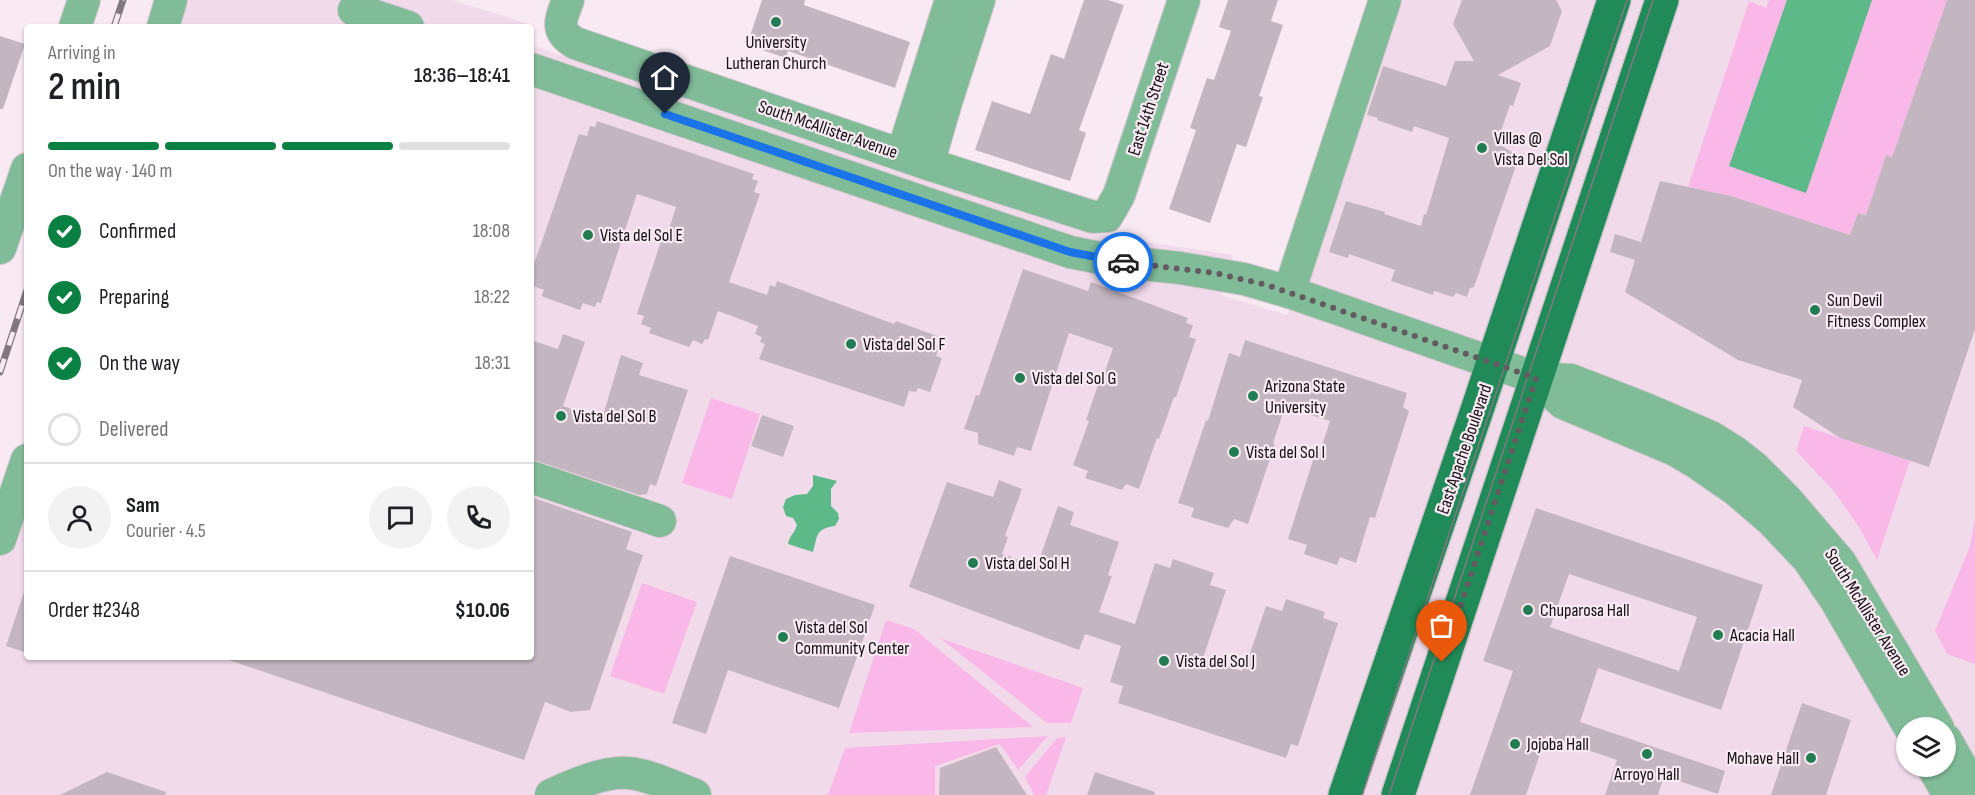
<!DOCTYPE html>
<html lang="en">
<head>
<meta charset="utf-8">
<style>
	body { margin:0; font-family:"Sofia Sans Condensed",sans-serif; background:#f2f2f2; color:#202124; height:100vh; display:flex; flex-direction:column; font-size:22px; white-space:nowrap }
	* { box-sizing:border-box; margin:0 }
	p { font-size:20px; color:#757577 }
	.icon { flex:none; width:33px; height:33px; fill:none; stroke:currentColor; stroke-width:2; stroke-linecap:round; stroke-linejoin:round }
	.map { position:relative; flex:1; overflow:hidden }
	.sheet { position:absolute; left:24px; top:24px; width:510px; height:636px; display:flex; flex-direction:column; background:#fff; border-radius:6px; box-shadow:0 2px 4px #0004 }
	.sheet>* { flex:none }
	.fabs { position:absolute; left:1896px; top:717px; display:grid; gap:12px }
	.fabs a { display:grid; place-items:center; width:60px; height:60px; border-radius:50%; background:#fff; box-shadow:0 2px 4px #0004; font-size:30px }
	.pin { position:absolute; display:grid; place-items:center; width:51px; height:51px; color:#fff; margin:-62px -26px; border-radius:50% 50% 50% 0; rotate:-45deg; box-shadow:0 0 6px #0007 }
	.pin .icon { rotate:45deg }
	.courier { position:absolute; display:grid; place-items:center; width:60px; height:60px; margin:-30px; border:4px solid #1a73e8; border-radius:50%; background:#fff; color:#222; box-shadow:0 2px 8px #0007 }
	.headline em { font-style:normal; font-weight:600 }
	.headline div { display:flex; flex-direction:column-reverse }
	.headline { display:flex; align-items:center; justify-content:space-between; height:102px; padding:0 24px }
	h1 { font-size:39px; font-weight:600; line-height:45px }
	.bar { display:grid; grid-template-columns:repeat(4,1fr); gap:9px 6px; align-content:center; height:72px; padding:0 24px }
	.bar i { height:8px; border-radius:4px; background:#e0e0e0 }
	.bar .on { background:#0b8043 }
	.bar p { grid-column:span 4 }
	.line { display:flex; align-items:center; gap:15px; padding:0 24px; border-top:2px solid #e0e0e0 }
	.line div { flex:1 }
	.round { display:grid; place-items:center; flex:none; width:63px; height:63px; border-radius:32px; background:#f2f2f2 }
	ol { padding:0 24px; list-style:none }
	li { display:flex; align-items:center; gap:18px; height:66px }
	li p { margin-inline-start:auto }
	li .icon { padding:6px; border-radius:50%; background:#0b8043; color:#fff; stroke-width:4 }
	li:last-child { color:#757577 }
	li i { width:33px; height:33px; border:3px solid #e0e0e0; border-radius:50% }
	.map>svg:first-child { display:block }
</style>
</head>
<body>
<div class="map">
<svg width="1975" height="795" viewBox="0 0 1975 795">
	<rect width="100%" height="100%" fill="#f8e9f3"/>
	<g fill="#f1dbeb" fill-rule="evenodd">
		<path d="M189 0H452L529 24 528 27H180Z"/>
		<path d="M1394 0H1975V795H0V556L27 476V657H531V45L1102 235 1233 255 1221 295 1287 315ZM1906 728H1946V766H1906Z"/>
	</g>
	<g fill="#f9b8e8">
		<path d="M1769 0H1947L1892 157 1886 155 1866 215 1858 213 1850 235 1731 196 1688 187 1749 1 1766 8Z"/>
		<path d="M711 398 760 414 732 499 682 483Z"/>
		<path d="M1804 426 1910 461 1877 560 1859 527 1833 490 1796 451Z"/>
		<path d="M1975 519V664L1947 654 1935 631 1970 546Z"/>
		<path d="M642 583 697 602 664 694 610 676Z"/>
		<path d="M886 620 914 629 1033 727 849 733Z"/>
		<path d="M940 638 1083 688 1071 723H1047Z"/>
		<path d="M1048 736 1018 770 1000 744 935 766V795H828L845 748Z"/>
		<path d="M1066 737 1046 795H1034L1025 777 1057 738Z"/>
	</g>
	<g fill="#5dba88">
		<path d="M1787 0H1872L1806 193 1729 166Z"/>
		<path d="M813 475 837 481 831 489V506L838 513 839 519 835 526C815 529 818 535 813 552L788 544C789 536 795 533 797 525L793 518 786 516 783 507 786 499 795 495 807 494 813 486Z"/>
	</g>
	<g fill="#c4b6c0" fill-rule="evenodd">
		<path d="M762 0H805L804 5 910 42 895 88 788 51 786 58 747 45Z"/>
		<path d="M1084 0H1108L1124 5 1079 130 1086 133 1070 181 975 150 992 101 1030 114 1051 54 1064 59Z"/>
		<path d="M1228 0H1278L1271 21 1283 25 1259 96 1263 97 1246 147 1237 144 1210 223 1169 209 1196 130 1190 128 1207 78 1214 80 1231 31 1219 27Z"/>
		<path d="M1462 0H1556L1562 11 1550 46 1498 75 1521 83 1513 106 1510 105 1497 143 1515 154 1513 161 1517 163 1474 287 1470 288 1467 297 1456 293 1453 297 1434 291 1433 295 1391 281 1395 270 1349 254 1348 258 1329 252 1346 201 1385 212 1384 214 1421 226 1424 214 1426 215 1449 138 1414 126 1412 132 1377 120 1378 118 1367 115 1383 66 1446 86 1455 61H1474L1453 24Z"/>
		<path d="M1947 0H1975V329L1929 467 1840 438 1793 407 1802 380 1738 360 1625 292 1635 260 1610 252 1615 234 1641 242 1660 181 1731 196 1850 235 1858 213 1866 215 1886 155 1892 157Z"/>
		<path d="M0 36 25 44 3 109H0Z"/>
		<path d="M597 121 754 174 752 179 758 181 754 192 760 194 729 282 767 295 770 285 775 287 777 281 894 324 896 321 937 336 934 343 940 345 936 356 942 358 930 392 918 388 916 392 909 391 904 407 759 359 765 344 760 342 762 337 755 334 758 326 718 311 708 340 705 339 702 344 693 340 689 347 649 333 651 328 641 324 644 316 637 314 661 241 665 242 676 207 637 194 601 303 597 302 595 307 583 303 580 310 541 296 544 290 531 285V273L579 134 587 136 590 126 595 127Z"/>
		<path d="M1023 269 1088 291 1091 282 1188 318 1186 323 1193 325 1189 337 1196 339 1176 397H1174L1159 439 1157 438 1139 489 1126 484 1122 490 1085 478 1088 471 1073 465 1089 421 1086 420 1099 382 1101 383 1113 348 1069 333 1031 451 1017 447 1014 456 978 444V433L964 429 976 395 979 396Z"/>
		<path d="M563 334 585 342 563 406 602 419 621 355 643 363 639 375 688 390 656 486 650 484 647 494 639 495 531 459V340L558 349Z"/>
		<path d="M1245 340 1407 393 1403 407 1409 411 1375 518 1370 517 1356 563 1340 557 1337 565 1304 554 1307 545 1288 539 1315 454 1319 455 1330 421 1285 407 1273 443 1275 444 1248 524 1234 519 1228 528 1191 517 1194 508 1178 503 1206 420 1208 421 1229 353 1240 357Z"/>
		<path d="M762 415 794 426 783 457 751 446Z"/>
		<path d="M999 480 1022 489 1005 536 1008 537 1002 554 1037 566 1058 506 1074 512 1070 525 1119 542 1108 575 1112 576 1099 612 1135 624 1155 563 1170 568 1173 559 1214 573 1210 585 1226 590 1203 658 1242 671 1246 659H1248L1266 606 1282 611 1286 599 1325 612 1323 618 1338 623 1298 746 1291 744 1286 758 1118 703 1123 686 1110 682 1121 646 1085 634 1079 650 909 587 947 482 993 497Z"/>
		<path d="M531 497 632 532 626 549 643 555 590 710 571 712 545 702 524 760 229 660V657H531Z"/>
		<path d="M1536 508 1763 585 1721 710 1598 668 1580 722 1725 771 1718 794 1664 776 1658 795H1605L1617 760 1546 736 1526 795H1470L1513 671 1483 661ZM1569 574 1697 617 1679 671 1550 627Z"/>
		<path d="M730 556 875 605 839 708 728 670 706 734 672 723Z"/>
		<path d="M24 592 27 593V653L6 646Z"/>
		<path d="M1802 703 1851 720 1826 795H1771Z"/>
		<path d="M996 747 1027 795H939L940 768Z"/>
		<path d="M107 772 166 792 165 795H60Z"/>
		<path d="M1095 772 1155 792 1154 795H1087Z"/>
	</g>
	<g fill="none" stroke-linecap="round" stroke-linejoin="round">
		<g stroke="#d4c6cf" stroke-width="34">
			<g id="minor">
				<path d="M568 0C561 20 554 30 575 43L928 164 1093 217 1107 216 1119 195 1184 0"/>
				<path d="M354 10 363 12 408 27"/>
				<path d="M75 27 84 0"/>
				<path d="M163 27 171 0"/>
				<path d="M531 69 1070 252 1115 261 1180 268 1244 279 1289 292 1536 378 1571 380 1646 409 1711 437 1735 452 1754 467 1786 499 1840 562 1938 728"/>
				<path d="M902 155 951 0"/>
				<path d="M928 164 947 99 979 0"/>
				<path d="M0 248 27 169"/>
				<path d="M1289 292 1385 0"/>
				<path d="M1536 378 1563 403 1675 450 1697 463 1736 490 1771 520 1808 559 1835 599 1910 728"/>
				<path d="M531 477 660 521"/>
				<path d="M0 539 27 460"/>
				<path d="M1946 740 1975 791"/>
				<path d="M1932 766 1949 795"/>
				<path d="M551 795C573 785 604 771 628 773 648 774 676 788 695 795"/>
			</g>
		</g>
		<g stroke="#d4c6cf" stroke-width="36">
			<g id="major">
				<path d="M1345 795 1476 413 1614 0"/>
				<path d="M1398 795 1662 0"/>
			</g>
		</g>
		<use href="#minor" stroke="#81bc99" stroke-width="32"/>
		<use href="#major" stroke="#208a59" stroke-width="33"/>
		<g stroke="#81787f" stroke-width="1.5">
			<path d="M1362 795 1627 0"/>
			<path d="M1389 795 1653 0"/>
		</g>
		<g stroke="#81787f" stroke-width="7">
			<g id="rail">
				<path d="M114 27 123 0"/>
				<path d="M0 372 27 290"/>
			</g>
		</g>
		<use href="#rail" stroke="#f8e9f3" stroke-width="4.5" stroke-dasharray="14" stroke-linecap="butt"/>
	</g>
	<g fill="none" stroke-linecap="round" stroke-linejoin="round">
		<path stroke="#645b61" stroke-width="6" stroke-dasharray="0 10.8" d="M1123 262 1215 273 1267 285 1536 378 1442 662"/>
		<path stroke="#1a73e8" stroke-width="8" d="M665 114 1070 252 1123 262"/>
	</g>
	<g fill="#237d52" stroke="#f8e9f3" stroke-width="2">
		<circle cx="776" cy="22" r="6"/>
		<circle cx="1482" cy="148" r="6"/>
		<circle cx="588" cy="235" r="6"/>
		<circle cx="1815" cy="310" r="6"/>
		<circle cx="851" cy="344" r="6"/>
		<circle cx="1020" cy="378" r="6"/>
		<circle cx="1253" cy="396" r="6"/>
		<circle cx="561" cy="416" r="6"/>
		<circle cx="1234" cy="452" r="6"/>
		<circle cx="973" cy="563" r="6"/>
		<circle cx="1528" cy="610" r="6"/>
		<circle cx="1718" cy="635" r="6"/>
		<circle cx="783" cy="637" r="6"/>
		<circle cx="1164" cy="661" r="6"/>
		<circle cx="1515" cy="744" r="6"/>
		<circle cx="1647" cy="754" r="6"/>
		<circle cx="1811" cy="758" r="6"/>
	</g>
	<g text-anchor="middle" stroke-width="4.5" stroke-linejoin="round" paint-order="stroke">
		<g font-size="18" fill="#140f13" stroke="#f8e9f3" text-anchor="start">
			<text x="776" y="48" text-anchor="middle">University<tspan x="776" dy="21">Lutheran Church</tspan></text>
			<text x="1494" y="144">Villas @<tspan x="1494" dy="21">Vista Del Sol</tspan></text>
			<text x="600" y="241">Vista del Sol E</text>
			<text x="1827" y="306">Sun Devil<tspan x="1827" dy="21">Fitness Complex</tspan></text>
			<text x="863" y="350">Vista del Sol F</text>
			<text x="1032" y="384">Vista del Sol G</text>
			<text x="1265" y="392">Arizona State<tspan x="1265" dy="21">University</tspan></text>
			<text x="573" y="422">Vista del Sol B</text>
			<text x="1246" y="458">Vista del Sol I</text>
			<text x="985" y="569">Vista del Sol H</text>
			<text x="1540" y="616">Chuparosa Hall</text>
			<text x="795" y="633">Vista del Sol<tspan x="795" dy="21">Community Center</tspan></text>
			<text x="1730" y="641">Acacia Hall</text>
			<text x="1176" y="667">Vista del Sol J</text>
			<text x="1527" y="750">Jojoba Hall</text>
			<text x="1799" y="764" text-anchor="end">Mohave Hall</text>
			<text x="1647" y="780" text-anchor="middle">Arroyo Hall</text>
		</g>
		<g font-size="18" fill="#140f13" stroke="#f8e9f3">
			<text transform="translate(1148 109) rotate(-72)" y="6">East 14th Street</text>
			<text transform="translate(828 129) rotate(19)" y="6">South McAllister Avenue</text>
			<text transform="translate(1464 449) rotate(-71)" y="6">East Apache Boulevard</text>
			<text transform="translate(1868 612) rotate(58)" y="6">South McAllister Avenue</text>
		</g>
	</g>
</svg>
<div class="fabs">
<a><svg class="icon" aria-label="layers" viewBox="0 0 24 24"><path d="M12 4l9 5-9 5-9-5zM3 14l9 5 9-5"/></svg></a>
</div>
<div class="pin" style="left:1442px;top:662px;background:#ea580c"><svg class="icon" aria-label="bag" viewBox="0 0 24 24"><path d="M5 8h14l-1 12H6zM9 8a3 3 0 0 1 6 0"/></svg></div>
<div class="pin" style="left:665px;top:114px;background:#1f2937"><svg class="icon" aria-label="home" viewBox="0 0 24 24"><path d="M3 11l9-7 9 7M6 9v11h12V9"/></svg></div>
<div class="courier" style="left:1123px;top:262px"><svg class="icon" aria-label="car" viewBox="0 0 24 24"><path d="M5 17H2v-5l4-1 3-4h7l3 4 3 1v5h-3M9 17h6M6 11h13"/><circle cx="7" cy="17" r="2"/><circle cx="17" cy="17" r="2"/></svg></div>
<section class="sheet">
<div class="headline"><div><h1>2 min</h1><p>Arriving in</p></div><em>18:36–18:41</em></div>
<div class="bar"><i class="on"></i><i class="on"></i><i class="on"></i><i></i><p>On the way · 140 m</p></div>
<ol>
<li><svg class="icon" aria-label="check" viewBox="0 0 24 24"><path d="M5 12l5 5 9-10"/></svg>Confirmed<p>18:08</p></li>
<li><svg class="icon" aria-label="check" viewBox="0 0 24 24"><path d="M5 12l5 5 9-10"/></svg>Preparing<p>18:22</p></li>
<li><svg class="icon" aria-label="check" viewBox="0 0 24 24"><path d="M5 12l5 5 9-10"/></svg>On the way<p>18:31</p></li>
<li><i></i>Delivered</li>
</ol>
<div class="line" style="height:108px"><a class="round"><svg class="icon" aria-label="person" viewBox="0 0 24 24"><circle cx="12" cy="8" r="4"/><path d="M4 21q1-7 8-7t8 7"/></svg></a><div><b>Sam</b><p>Courier · 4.5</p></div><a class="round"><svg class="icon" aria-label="chat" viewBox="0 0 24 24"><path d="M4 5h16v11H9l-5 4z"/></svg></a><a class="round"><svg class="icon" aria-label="phone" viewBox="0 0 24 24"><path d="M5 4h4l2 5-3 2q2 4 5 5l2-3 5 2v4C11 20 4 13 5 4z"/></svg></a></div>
<div class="line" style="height:78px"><div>Order #2348</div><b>$10.06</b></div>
</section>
</div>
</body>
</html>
